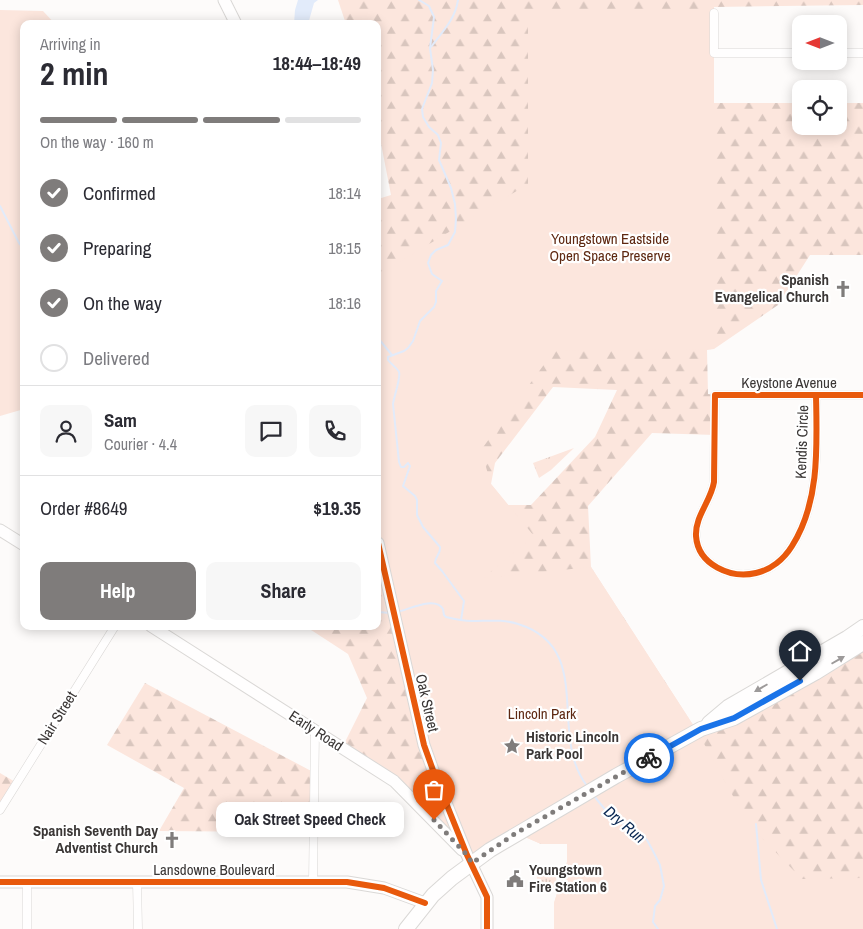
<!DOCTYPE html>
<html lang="en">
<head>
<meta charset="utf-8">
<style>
	body { margin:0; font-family:"Archivo Narrow",sans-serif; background:#f7f7f7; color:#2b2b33; height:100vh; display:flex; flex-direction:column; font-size:19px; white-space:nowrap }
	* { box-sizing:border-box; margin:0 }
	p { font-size:16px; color:#7c7c81 }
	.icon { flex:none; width:28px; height:28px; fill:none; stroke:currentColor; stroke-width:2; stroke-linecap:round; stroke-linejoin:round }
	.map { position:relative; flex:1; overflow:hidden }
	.side { position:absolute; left:20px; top:20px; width:361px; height:610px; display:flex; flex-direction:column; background:#fff; border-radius:10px; box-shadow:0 2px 12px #0003 }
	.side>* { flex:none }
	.needle { width:32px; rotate:270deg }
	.controls { position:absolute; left:792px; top:15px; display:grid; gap:10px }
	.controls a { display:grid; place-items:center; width:55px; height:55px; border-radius:10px; background:#fff; box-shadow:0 2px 12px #0003; font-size:25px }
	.pin { position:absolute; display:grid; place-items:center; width:42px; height:42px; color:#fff; margin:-51px -21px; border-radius:50% 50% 50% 0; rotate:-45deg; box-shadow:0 0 5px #0007 }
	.pin .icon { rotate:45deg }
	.courier { position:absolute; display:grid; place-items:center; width:50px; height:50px; margin:-25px; border:4px solid #1a73e8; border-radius:50%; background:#fff; color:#222; box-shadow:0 1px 6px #0007 }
	.bubble { position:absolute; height:35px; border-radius:10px; background:#fff; box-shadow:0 2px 12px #0003; font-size:16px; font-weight:700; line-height:35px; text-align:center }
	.overview em { font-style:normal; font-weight:700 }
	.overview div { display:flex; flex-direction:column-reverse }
	.overview { display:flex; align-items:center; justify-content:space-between; height:85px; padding:0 20px }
	h1 { font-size:32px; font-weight:700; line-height:38px }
	.bar { display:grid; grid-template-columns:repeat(4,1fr); gap:8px 5px; align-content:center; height:60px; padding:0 20px }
	.bar i { height:6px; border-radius:4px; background:#e1e1e2 }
	.bar .selected { background:#7f7c7b }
	.bar p { grid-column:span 4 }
	.line { display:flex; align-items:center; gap:12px; padding:0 20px; border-top:1px solid #e1e1e2 }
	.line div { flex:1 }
	.round { display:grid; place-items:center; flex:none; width:52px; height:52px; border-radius:10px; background:#f7f7f7 }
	ol { padding:0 20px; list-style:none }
	li { display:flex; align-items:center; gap:15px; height:55px }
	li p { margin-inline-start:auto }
	li .icon { padding:5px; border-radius:50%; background:#7f7c7b; color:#fff; stroke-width:4 }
	li:last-child { color:#7c7c81 }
	li i { width:28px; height:28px; border:2px solid #e1e1e2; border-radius:50% }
	.cta { display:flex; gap:10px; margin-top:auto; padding:10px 20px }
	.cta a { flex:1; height:58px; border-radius:10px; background:#7f7c7b; color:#fff; font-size:20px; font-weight:700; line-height:58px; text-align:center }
	.cta a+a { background:#f7f7f7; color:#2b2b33 }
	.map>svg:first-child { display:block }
</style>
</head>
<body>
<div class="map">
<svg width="863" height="929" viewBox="0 0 863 929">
	<defs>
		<pattern id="grass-tufts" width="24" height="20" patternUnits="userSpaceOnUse" patternTransform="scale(1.25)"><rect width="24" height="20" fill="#fce6dd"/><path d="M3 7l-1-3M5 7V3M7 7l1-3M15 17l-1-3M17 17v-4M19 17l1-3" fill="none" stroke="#d9c6be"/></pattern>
		<pattern id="forest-firs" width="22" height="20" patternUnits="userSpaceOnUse" patternTransform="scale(1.25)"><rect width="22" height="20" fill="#fce6dd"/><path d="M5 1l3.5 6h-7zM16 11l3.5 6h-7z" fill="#d9c6be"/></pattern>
	</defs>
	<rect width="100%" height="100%" fill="#fdfbfa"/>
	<g fill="url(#grass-tufts)">
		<path d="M574 448 551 470 539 478 533 463Z"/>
		<path d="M543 869C563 873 561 894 537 894V871Z"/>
	</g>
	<g fill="url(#forest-firs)" fill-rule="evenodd">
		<path d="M338 0H863V5L714 7V103H801V126H839V103H863V255H810L778 305 714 349 707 350 708 394 715 395V435L652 433 588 506 591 567 697 731 863 643V929H554V903L567 862V844H541L516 833 467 855 405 790 342 748 367 698 348 654 305 626H378V199L391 195 378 128V24H346ZM553 387 617 390 595 437 531 505H508L491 484 495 463Z"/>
		<path d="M145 683 315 773 314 832 159 831 184 788 107 745Z"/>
		<path d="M0 773 17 783 0 810Z"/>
	</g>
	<g fill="#fce6dd">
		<path d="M0 10 43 11 55 24H24V409L0 416Z"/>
		<path d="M528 13H714V349L554 351 481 450 491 484 534 536 483 578 591 567 697 731 749 825 802 879 863 878V929H554V903L567 862V844H541L516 833 472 863 434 773 389 596 378 589V275L528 184Z"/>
	</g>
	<path fill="#e2ebfa" d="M298 0H318L314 3 308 24H294L295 10Z"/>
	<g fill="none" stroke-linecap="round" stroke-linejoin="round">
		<g stroke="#e2ebfa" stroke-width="2">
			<path d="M419 0 429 6 434 17 430 48 433 70 432 83 422 109 423 117 429 127 438 135 441 143 439 160 451 188 455 204 456 219 455 232 448 245 436 250 431 255 428 263 432 274 442 281 436 291V302L434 307 420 321 413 341 408 348 404 351 388 357V360C391 364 397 368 399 372 401 378 394 396 393 404L399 462 401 467H404L408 463 410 466 403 486 415 496 417 500V515L423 527 440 547C441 554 435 556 435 563L442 571 464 601 461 620"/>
			<path d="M431 47C442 32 455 20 458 0"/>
			<path d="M0 206 19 243 24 249"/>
			<path d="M378 338 392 355"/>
			<path d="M378 612 390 613"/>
			<path d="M397 612C410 609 435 596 443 609L444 615 446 617C454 619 463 621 472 621 488 621 503 619 518 624 596 648 547 734 587 786"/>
			<path d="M594 796 612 818 639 832 647 840 653 851 660 865 664 886 660 900 655 906 653 922 658 929"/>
			<path d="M756 824 761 880 777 929"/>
		</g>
		<g stroke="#dad8d6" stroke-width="9">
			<g id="street">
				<path d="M714 13V53H801"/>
				<path d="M839 53H863"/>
				<path d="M816 395C817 446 820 502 792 546 784 559 771 570 756 573 731 579 698 565 696 536 695 516 711 501 714 482L715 395H863"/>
				<path d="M0 810 115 626"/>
				<path d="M137 882 138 929"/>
				<path d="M313 882 315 731"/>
				<path d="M27 929V882"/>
			</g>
		</g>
		<g stroke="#dad8d6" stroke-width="13">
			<g id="secondary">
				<path d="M224 0 236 24"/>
				<path d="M0 530 24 545"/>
				<path d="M378 543 424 745 434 773 467 855 487 897V929"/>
				<path d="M151 626 394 781 462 850"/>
				<path d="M0 882H347L384 888 425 903"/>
			</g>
		</g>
		<g stroke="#dad8d6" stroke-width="16">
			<g id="highway">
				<path d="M709 723 728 707 847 638 863 627"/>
				<path d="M406 929 433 895 452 878 490 850 616 776 701 729 734 718 815 673 863 643"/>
			</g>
		</g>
		<use href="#street" stroke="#fffefe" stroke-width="8"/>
		<use href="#secondary" stroke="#fffefe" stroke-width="11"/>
		<use href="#highway" stroke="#fffefe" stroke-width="14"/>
		<g stroke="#fff" stroke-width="9">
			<g id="cycleway">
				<path d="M816 395C817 446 820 502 792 546 784 559 771 570 756 573 731 579 698 565 696 536 695 516 711 501 714 482L715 395H863"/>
				<path d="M378 543 424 745 434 773 467 855 487 897V929"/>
				<path d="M0 882H347L384 888 425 903"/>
			</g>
		</g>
		<use href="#cycleway" stroke="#e8590c" stroke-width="6"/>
	</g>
	<defs><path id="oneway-solid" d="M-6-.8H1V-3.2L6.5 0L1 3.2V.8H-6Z" transform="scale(1.25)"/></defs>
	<g fill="#9d9a9a">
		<use href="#oneway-solid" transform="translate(838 660) rotate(-30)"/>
		<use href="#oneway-solid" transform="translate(761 688) rotate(150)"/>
	</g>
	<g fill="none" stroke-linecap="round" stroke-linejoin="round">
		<path stroke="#7f7c7b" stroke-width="5" stroke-dasharray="0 9" d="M434 820 467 855 472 863 516 833 649 758"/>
		<path stroke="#1a73e8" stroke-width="6" d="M649 758 701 729 734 718 800 681"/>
	</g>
	<defs>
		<g id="church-bare" transform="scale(1.35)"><path d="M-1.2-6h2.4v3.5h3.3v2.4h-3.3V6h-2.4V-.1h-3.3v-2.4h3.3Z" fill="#7f7c7b" stroke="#fff" stroke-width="2.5" paint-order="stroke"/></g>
		<g id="sight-bare" transform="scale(1.35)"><path d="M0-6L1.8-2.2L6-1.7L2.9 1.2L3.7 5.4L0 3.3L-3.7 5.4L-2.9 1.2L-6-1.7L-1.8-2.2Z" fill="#7f7c7b" stroke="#fff" stroke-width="2.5" paint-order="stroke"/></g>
		<g id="civic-bare" transform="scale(1.35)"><path d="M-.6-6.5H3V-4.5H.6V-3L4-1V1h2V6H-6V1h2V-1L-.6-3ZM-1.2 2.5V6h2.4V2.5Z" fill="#7f7c7b" stroke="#fff" stroke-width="2.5" paint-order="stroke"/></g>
	</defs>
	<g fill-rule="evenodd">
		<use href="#church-bare" x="843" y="289"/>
		<use href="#sight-bare" x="512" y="746"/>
		<use href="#church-bare" x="172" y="840"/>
		<use href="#civic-bare" x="515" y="879"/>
	</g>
	<g text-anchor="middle" stroke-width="4.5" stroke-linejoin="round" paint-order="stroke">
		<g font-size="15" fill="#5e2811" stroke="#fff">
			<text x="610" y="244">Youngstown Eastside<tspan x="610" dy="17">Open Space Preserve</tspan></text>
			<text x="542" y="719">Lincoln Park</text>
		</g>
		<g font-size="15" font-weight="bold" fill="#3b3736" stroke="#fff" text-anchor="end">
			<text x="829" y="285">Spanish<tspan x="829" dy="17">Evangelical Church</tspan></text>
			<text x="526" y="742" text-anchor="start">Historic Lincoln<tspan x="526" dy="17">Park Pool</tspan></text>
			<text x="158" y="836">Spanish Seventh Day<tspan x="158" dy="17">Adventist Church</tspan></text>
			<text x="529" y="875" text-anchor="start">Youngstown<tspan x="529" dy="17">Fire Station 6</tspan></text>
		</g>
		<g font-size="15" fill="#3b3736" stroke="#fff">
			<text x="789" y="388">Keystone Avenue</text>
			<text transform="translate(802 442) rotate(-88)" y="5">Kendis Circle</text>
			<text transform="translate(427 703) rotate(77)" y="5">Oak Street</text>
			<text transform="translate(57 718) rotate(-58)" y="5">Nair Street</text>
			<text transform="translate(316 731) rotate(33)" y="5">Early Road</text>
			<text x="214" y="875">Lansdowne Boulevard</text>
		</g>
		<g font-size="16" font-style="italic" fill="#0a2853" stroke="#fff">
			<text transform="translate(625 824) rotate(40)" y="6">Dry Run</text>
		</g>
	</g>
</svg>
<div class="controls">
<a><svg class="needle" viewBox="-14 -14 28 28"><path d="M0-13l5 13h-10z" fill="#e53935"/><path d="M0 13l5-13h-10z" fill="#7c7c81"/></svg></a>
<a><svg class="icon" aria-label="locate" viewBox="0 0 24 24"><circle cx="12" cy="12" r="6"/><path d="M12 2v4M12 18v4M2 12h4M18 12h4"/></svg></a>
</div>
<div class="pin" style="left:434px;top:820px;background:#ea580c"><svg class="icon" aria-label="bag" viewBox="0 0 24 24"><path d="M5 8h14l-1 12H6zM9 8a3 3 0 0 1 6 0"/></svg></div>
<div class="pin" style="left:800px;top:681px;background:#1f2937"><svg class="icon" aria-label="home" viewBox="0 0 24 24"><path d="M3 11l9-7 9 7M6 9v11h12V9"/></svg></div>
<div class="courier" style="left:649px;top:758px"><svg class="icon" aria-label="bike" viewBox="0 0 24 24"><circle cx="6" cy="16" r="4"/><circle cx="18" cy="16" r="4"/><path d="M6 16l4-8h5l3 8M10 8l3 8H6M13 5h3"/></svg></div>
<div class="bubble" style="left:216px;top:802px;width:188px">Oak Street Speed Check</div>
<section class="side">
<div class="overview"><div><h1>2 min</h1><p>Arriving in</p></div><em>18:44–18:49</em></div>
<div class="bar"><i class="selected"></i><i class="selected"></i><i class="selected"></i><i></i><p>On the way · 160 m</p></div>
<ol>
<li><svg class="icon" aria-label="check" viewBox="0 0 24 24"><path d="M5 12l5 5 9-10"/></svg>Confirmed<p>18:14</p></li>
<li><svg class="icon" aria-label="check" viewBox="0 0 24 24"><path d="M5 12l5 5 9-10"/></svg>Preparing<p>18:15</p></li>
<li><svg class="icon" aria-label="check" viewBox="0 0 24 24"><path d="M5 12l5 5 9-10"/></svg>On the way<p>18:16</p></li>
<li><i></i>Delivered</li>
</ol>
<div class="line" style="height:90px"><a class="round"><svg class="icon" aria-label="person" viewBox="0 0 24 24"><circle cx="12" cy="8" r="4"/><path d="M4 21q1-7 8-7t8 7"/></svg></a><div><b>Sam</b><p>Courier · 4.4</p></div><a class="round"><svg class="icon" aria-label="chat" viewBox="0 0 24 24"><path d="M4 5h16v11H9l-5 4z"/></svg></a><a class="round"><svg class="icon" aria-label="phone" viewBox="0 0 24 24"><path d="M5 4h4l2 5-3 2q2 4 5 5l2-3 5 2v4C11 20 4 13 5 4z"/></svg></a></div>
<div class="line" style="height:65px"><div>Order #8649</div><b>$19.35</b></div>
<div class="cta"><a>Help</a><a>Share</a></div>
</section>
</div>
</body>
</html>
